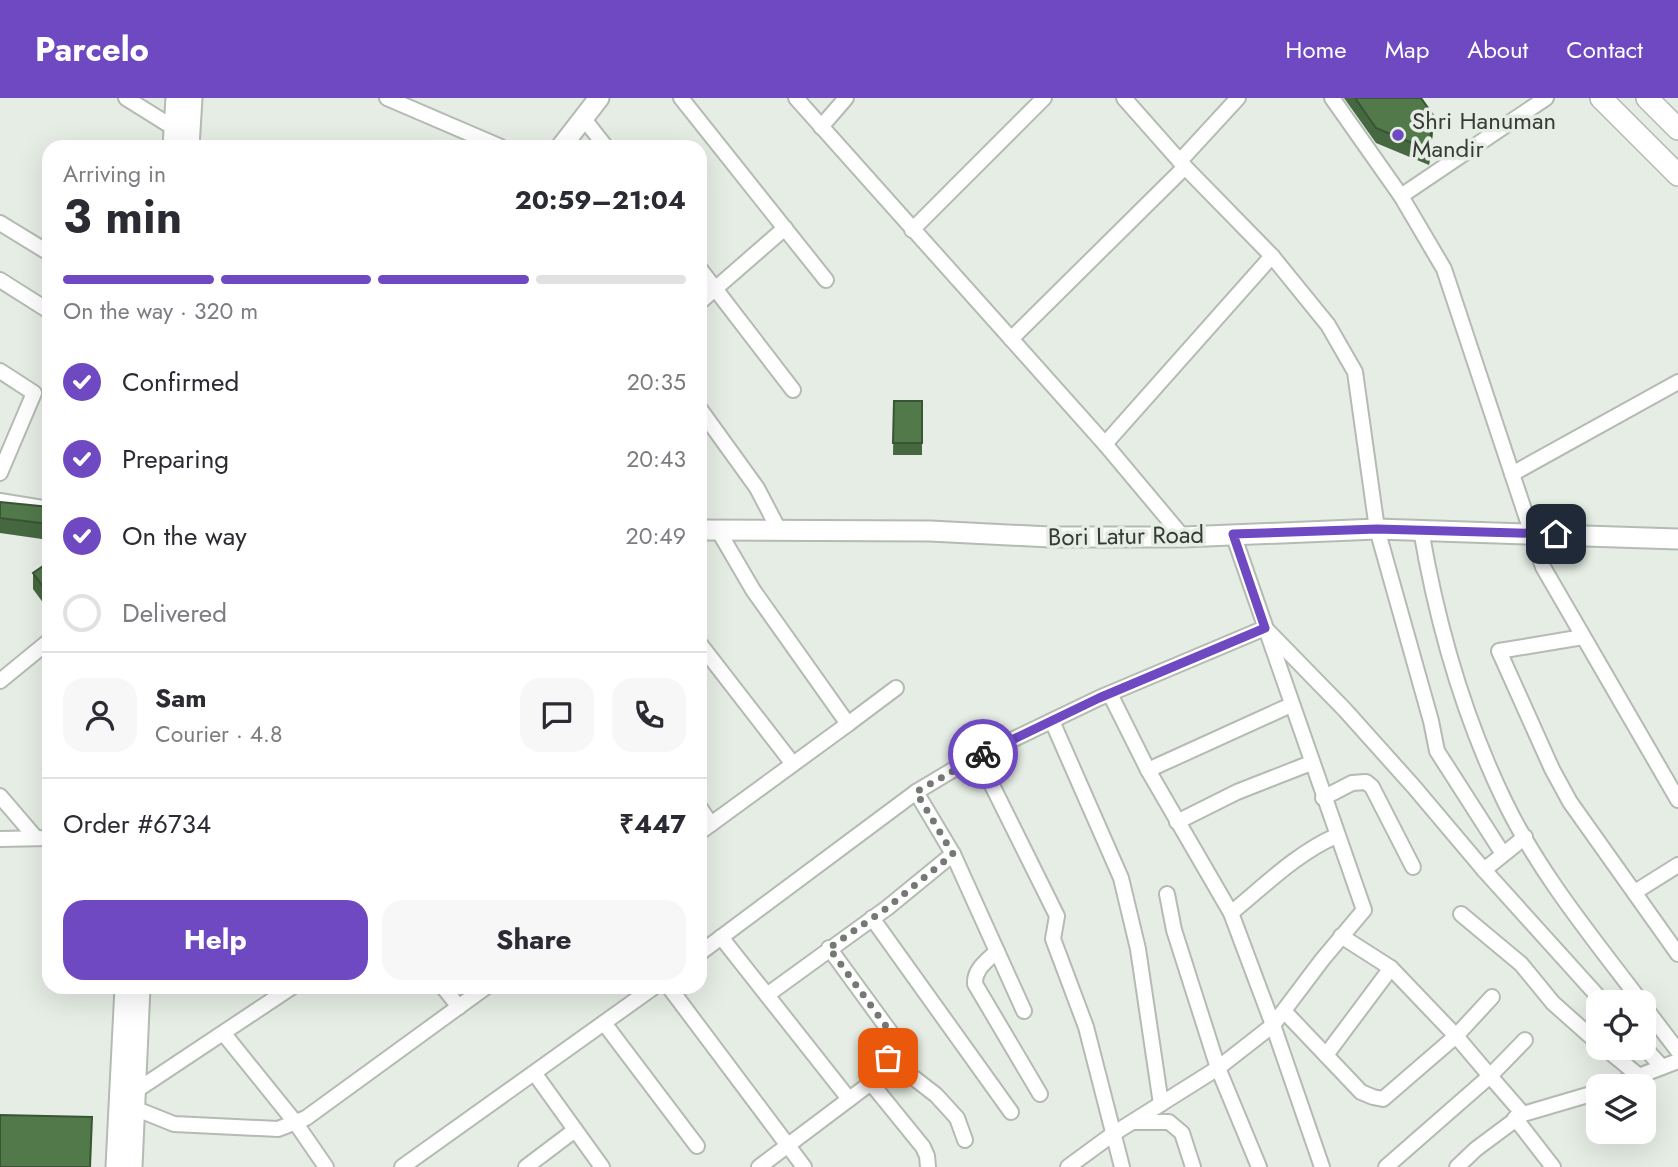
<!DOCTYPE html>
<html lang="en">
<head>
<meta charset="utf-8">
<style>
	body { margin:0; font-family:Jost,sans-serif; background:#f7f7f7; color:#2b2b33; height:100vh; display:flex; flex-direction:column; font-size:26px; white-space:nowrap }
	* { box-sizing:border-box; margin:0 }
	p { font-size:23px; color:#7c7c81 }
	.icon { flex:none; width:38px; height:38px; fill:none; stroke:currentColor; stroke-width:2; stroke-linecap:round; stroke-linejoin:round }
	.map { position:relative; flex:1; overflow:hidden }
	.panel { position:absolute; left:42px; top:42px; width:665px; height:854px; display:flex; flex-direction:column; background:#fff; border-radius:21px; box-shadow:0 7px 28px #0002 }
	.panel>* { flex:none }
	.buttons { position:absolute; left:1586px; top:892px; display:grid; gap:14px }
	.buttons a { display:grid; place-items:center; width:70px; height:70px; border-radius:14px; background:#fff; box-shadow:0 7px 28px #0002; font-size:35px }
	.pin { position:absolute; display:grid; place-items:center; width:60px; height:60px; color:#fff; margin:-30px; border-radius:14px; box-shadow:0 4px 10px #0006 }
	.courier { position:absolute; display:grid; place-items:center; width:70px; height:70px; margin:-35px; border:5px solid #6e49c2; border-radius:50%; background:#fff; color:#222; box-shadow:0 2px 9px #0007 }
	.headline em { font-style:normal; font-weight:700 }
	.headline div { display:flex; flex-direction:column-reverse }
	.headline { display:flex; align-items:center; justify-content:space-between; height:119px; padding:0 21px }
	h1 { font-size:46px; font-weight:700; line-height:52px }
	.bar { display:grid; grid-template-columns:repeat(4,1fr); gap:10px 7px; align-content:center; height:84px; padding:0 21px }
	.bar i { height:9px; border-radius:5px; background:#e1e1e2 }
	.bar .active { background:#6e49c2 }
	.bar p { grid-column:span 4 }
	.line { display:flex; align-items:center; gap:18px; padding:0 21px; border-top:2px solid #e1e1e2 }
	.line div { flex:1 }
	.round { display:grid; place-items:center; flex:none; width:74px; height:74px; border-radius:21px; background:#f7f7f7 }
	ol { padding:0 21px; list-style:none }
	li { display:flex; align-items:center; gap:21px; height:77px }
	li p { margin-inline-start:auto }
	li .icon { padding:7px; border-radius:50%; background:#6e49c2; color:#fff; stroke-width:4 }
	li:last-child { color:#7c7c81 }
	li i { width:38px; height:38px; border:4px solid #e1e1e2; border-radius:50% }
	.primary-button { display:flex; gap:14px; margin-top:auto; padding:14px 21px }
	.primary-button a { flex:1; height:80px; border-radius:21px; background:#6e49c2; color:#fff; font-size:28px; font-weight:700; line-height:80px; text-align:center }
	.primary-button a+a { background:#f7f7f7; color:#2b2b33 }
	header { display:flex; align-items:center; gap:42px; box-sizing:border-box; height:98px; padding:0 35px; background:#6e49c2; color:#fff }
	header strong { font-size:33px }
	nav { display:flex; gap:38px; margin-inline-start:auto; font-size:24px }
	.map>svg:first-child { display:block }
</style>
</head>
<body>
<header>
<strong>Parcelo</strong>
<nav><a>Home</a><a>Map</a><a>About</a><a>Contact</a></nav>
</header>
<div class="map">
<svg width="1678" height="1069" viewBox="0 0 1678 1069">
	<rect width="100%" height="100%" fill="#e5ede4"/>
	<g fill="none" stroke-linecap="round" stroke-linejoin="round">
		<g stroke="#b3bbb2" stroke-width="18">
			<g id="minor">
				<path d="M126 0 174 30"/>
				<path d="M387 0 501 49"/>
				<path d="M681 0 826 182"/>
				<path d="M796 0 1105 346 1183 439"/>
				<path d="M1124 0 1185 69 1272 158 1328 227 1355 274 1377 431 1431 623 1437 653 1503 756"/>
				<path d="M1332 0 1401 98 1444 171 1543 469 1678 702"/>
				<path d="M584 21 606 49"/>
				<path d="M821 29 846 0"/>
				<path d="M1180 63 1238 0"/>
				<path d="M1401 98 1546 0"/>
				<path d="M0 125 49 155"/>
				<path d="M912 132 1044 0"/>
				<path d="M700 171 793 292"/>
				<path d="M0 182 49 213"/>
				<path d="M700 204 785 130"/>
				<path d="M1011 241 1185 69"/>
				<path d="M0 273 34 295 0 375"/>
				<path d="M700 311 757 390 780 434"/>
				<path d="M1105 346 1272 158"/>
				<path d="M1512 376 1678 284"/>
				<path d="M0 403 49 411"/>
				<path d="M1421 432C1437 525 1463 617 1504 702 1539 775 1593 840 1642 905"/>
				<path d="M1583 539 1499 553 1552 671 1570 704 1678 856"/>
				<path d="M700 546 793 666"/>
				<path d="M0 583 49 543"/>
				<path d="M1110 596 1148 672 1231 815 1273 927 1322 1069"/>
				<path d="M1052 623 1121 780 1138 851 1161 1006"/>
				<path d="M848 626 896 590"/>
				<path d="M978 659 1057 818 1053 841 1086 929 1122 1069"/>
				<path d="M1148 672 1291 607"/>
				<path d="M916 694 953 756 1024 913"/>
				<path d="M0 698 36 740"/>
				<path d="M1323 700 1352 685 1366 684 1372 689 1413 769"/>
				<path d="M700 710 711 726 700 734"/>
				<path d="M1177 724 1237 694 1311 665"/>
				<path d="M711 726 848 626 753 492 718 432"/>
				<path d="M0 741 49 740"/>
				<path d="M1484 772 1525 739"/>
				<path d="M1635 794 1678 767"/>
				<path d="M1167 796 1174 832 1218 970 1259 1069"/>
				<path d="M1231 815C1264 788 1297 755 1336 738"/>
				<path d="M1461 816 1521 866 1553 905 1598 945"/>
				<path d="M872 820 1011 1014"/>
				<path d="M1341 838 1391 870 1456 938 1490 978 1386 1069"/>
				<path d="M721 839 849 1001"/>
				<path d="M829 850 891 935 884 942 888 960 936 997 957 1020 965 1042"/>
				<path d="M997 853C987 863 974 871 975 886L1040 996"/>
				<path d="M700 855 916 694 966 664 1099 600 1265 530 1345 612 1414 689 1484 772 1604 905"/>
				<path d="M443 889 459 909"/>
				<path d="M669 889 804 1069"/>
				<path d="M767 897 887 810 953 756"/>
				<path d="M1643 907 1678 953"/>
				<path d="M1284 913 1361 994 1373 999 1383 1001 1456 938 1492 899"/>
				<path d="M604 925 697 1048"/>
				<path d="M224 936 295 1024 326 1069"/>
				<path d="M1643 948 1662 969"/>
				<path d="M1605 950 1639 978"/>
				<path d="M1326 957 1391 870"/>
				<path d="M535 976 602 1069"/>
				<path d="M871 985 923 1049 927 1058 928 1069"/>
				<path d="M1610 989 1678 963"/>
				<path d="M134 994 292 889"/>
				<path d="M134 1010 174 1026 278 1031 306 1020 486 889"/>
				<path d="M1523 1016 1490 978 1525 942"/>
				<path d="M1515 1020 1553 1069"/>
				<path d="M1133 1024H1169L1182 1035 1193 1069"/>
				<path d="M402 1069 654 889"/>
				<path d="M526 1069 575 1032"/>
				<path d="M759 1069 896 966"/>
				<path d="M1068 1069 1113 1036 1218 970 1273 927 1322 862 1364 812 1233 436"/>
				<path d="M1457 1069 1476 1051 1523 1016 1598 994"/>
			</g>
		</g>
		<g stroke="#b3bbb2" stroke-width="23">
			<g id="major">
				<path d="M173 49 176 0"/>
				<path d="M189 49 192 0"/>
				<path d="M561 49 599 0"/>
				<path d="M700 432 930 433 1050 439H1183L1377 431 1678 441"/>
				<path d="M116 1069 125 889"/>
				<path d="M132 1069 140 889"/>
			</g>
		</g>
		<g stroke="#b3bbb2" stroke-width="24">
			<g id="highway">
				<path d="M1601 0 1678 77"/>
				<path d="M1647 0 1678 31"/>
			</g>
		</g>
		<use href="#minor" stroke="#fff" stroke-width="14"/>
		<use href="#major" stroke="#fff" stroke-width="19"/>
		<use href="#highway" stroke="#fff" stroke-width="21"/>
	</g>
	<g fill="#466840">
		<path d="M1344 0H1421L1433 33 1429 67 1376 45Z"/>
		<path d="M894 303H922V357H893Z"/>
		<path d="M0 404 49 409V442L0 435Z"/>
		<path d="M49 464V503L44 506 33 491V475Z"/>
		<path d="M43 671 49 672V711L43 683Z"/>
	</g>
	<g fill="#395534">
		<path d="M1433 17V33L1429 67V52Z"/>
		<path d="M49 487V503L44 506V490Z"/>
	</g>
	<g fill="#51794a" stroke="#395534" stroke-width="2">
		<path d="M1355 0H1421L1433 17 1429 52 1376 30Z"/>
		<path d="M894 303H922V345H893Z"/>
		<path d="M0 404 49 409V426L0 420Z"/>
		<path d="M49 464V487L44 490 33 475Z"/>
		<path d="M43 671 49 672V700Z"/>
		<path d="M0 1017 92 1019 90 1069H0Z"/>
	</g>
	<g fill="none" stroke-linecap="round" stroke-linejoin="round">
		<path stroke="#747974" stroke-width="7" stroke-dasharray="0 12.6" d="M888 960 884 942 891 935 829 850 887 810 953 756 916 694 983 656"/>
		<path stroke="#6e49c2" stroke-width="9" d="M983 656 1099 600 1265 530 1233 436 1377 431 1556 436"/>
	</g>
	<circle fill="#6e49c2" stroke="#e5ede4" stroke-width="2.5" cx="1398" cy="37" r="7"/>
	<g text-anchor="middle" stroke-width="7" stroke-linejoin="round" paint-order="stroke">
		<g font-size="24" fill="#373a37" stroke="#e5ede4" text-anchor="start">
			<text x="1412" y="31">Shri Hanuman<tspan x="1412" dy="28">Mandir</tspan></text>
		</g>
		<g font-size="24" fill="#373a37" stroke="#e5ede4">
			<text transform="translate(1126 438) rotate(-1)" y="8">Bori Latur Road</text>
		</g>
	</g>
</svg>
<div class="buttons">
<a><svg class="icon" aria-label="locate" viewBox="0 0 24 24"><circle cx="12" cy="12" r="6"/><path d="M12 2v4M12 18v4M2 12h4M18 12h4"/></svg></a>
<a><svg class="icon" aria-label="layers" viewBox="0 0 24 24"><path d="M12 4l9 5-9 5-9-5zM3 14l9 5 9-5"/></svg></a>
</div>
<div class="pin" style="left:888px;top:960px;background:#ea580c"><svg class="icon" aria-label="bag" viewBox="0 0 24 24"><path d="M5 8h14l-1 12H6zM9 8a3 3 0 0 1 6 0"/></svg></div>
<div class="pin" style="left:1556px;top:436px;background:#1f2937"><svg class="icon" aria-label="home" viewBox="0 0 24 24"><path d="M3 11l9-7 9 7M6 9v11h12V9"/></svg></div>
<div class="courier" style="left:983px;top:656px"><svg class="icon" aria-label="bike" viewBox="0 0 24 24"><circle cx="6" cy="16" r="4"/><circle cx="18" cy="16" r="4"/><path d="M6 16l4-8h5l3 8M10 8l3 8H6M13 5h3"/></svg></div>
<section class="panel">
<div class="headline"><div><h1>3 min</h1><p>Arriving in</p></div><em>20:59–21:04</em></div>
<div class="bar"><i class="active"></i><i class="active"></i><i class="active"></i><i></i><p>On the way · 320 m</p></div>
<ol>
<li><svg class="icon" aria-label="check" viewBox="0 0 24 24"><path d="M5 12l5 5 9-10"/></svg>Confirmed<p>20:35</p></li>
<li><svg class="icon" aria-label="check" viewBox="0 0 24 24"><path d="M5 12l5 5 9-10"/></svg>Preparing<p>20:43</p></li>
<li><svg class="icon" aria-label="check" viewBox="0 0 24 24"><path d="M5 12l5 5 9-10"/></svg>On the way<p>20:49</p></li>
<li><i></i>Delivered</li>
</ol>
<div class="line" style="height:126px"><a class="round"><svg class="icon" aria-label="person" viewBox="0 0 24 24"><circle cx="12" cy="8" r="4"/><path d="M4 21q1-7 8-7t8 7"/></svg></a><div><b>Sam</b><p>Courier · 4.8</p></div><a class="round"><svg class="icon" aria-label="chat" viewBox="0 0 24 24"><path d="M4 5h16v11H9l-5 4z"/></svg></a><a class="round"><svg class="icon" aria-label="phone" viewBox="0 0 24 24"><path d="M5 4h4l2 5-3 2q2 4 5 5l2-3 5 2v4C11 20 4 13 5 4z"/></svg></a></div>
<div class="line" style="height:91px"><div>Order #6734</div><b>₹447</b></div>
<div class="primary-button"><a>Help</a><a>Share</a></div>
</section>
</div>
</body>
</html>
